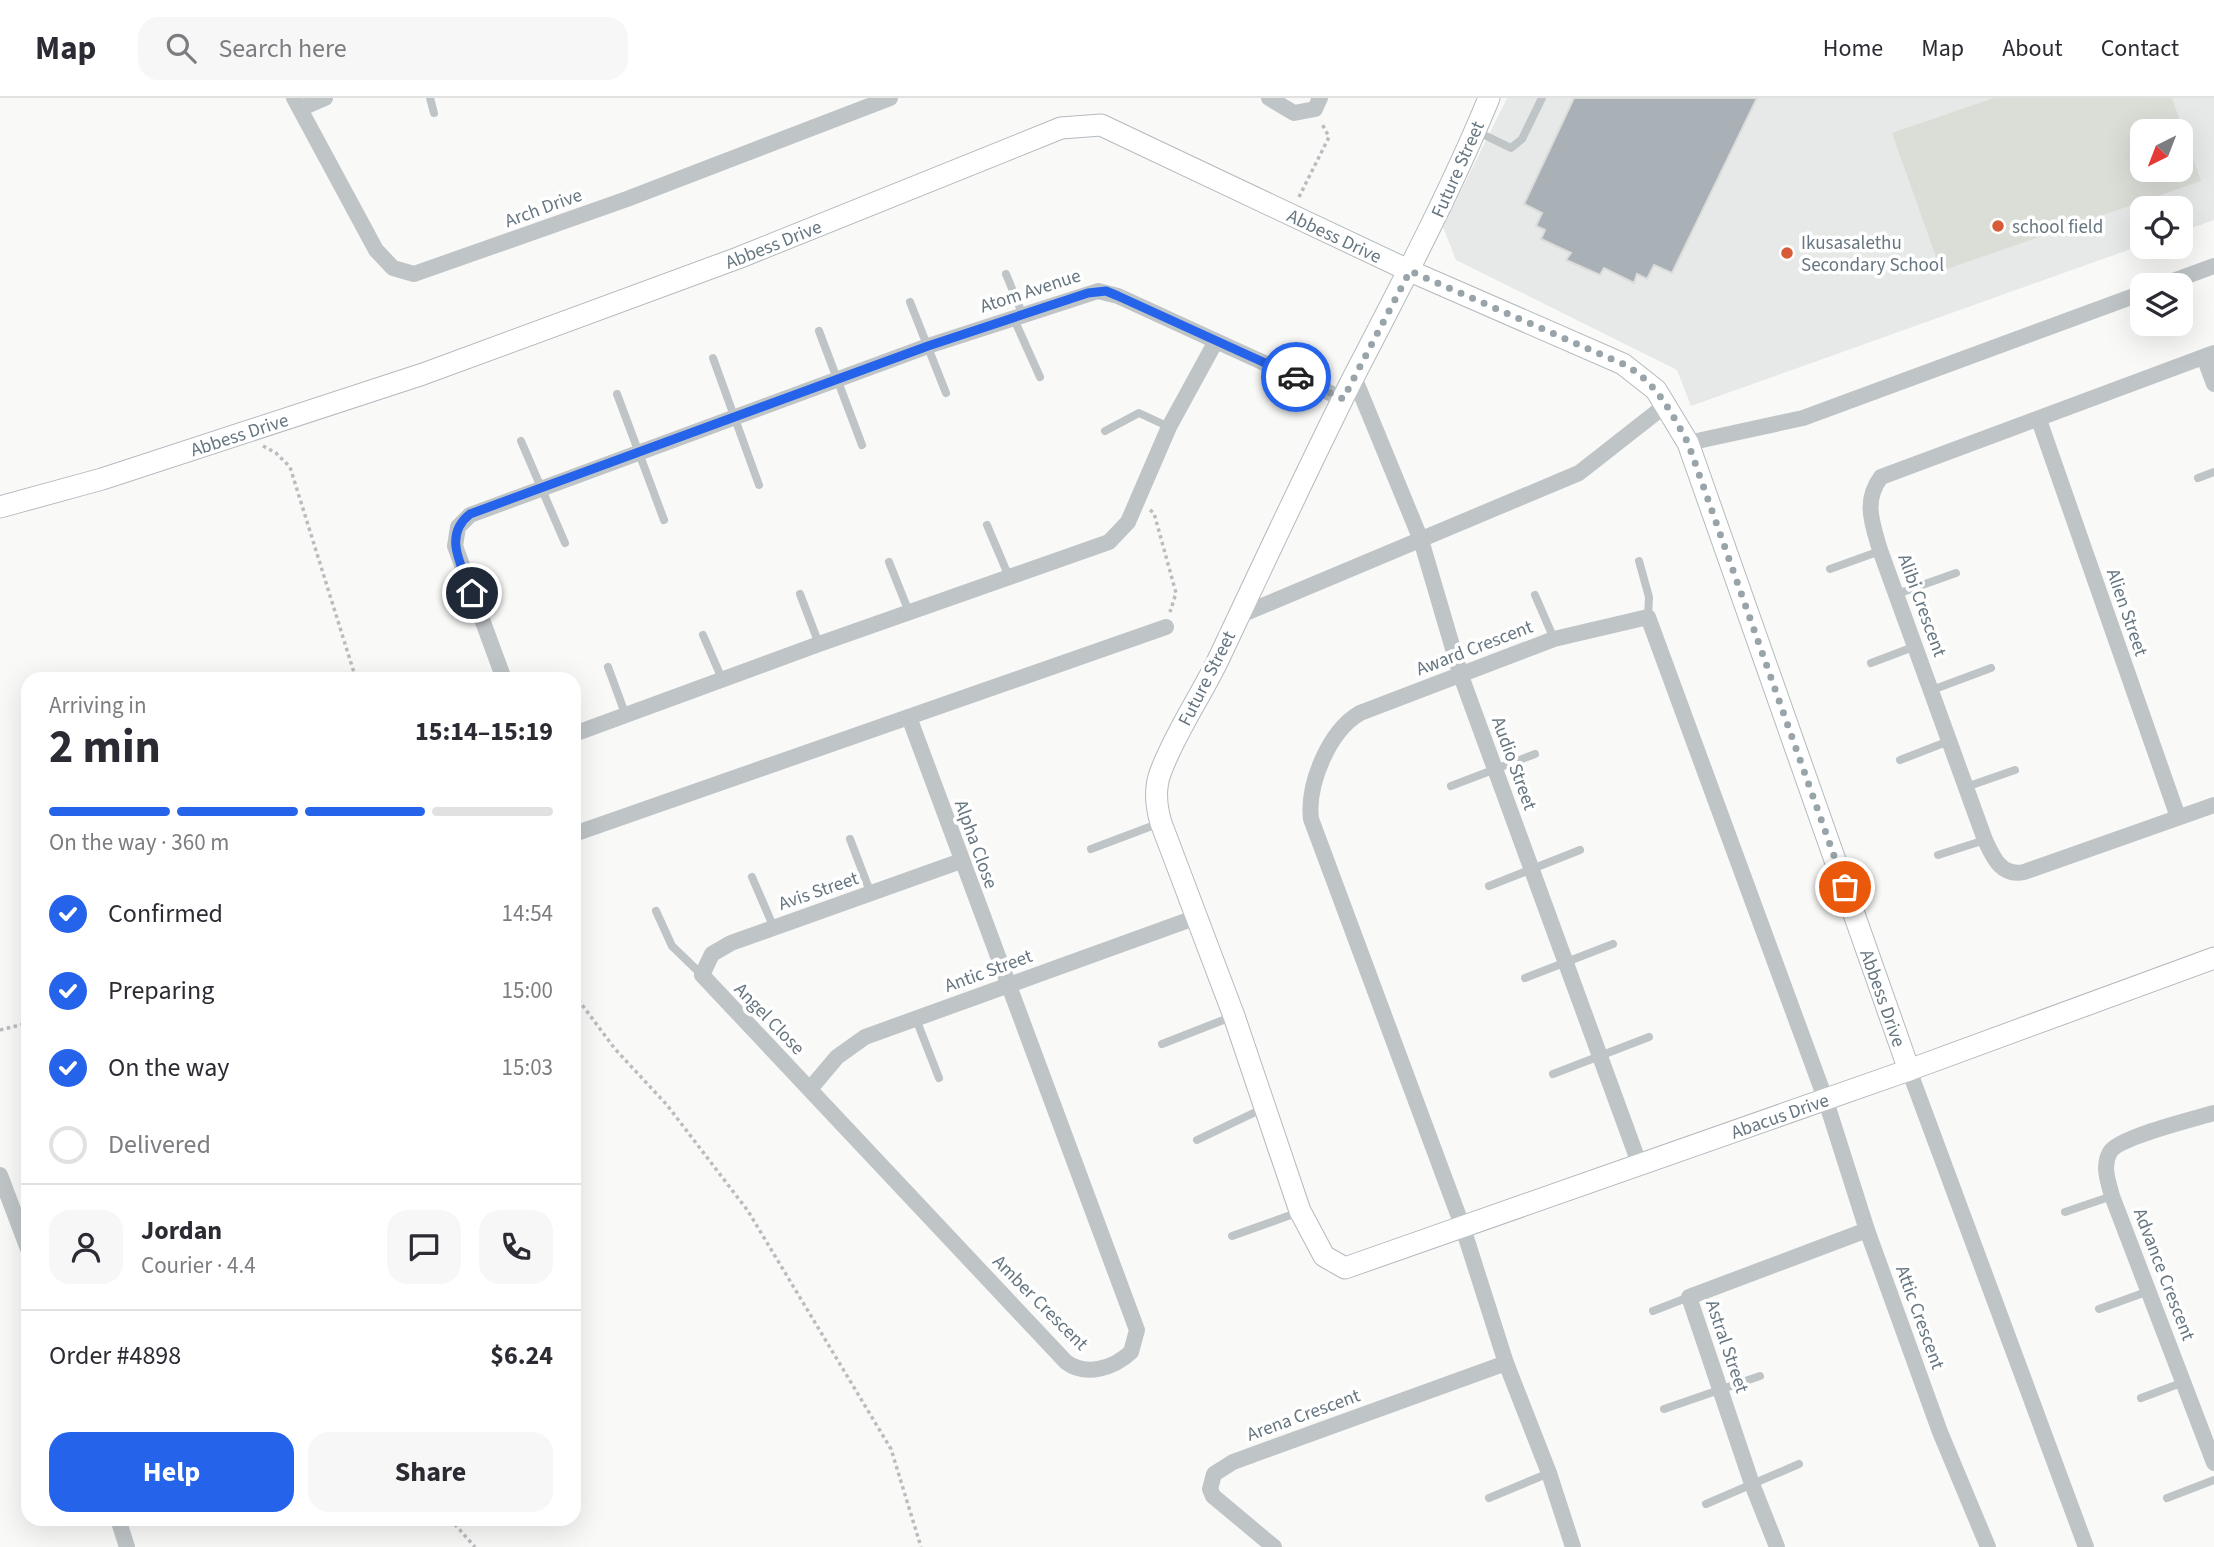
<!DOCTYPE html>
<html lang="en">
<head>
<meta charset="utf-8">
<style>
	body { margin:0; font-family:"Source Sans 3",sans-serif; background:#f7f7f7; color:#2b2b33; height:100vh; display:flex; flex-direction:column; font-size:26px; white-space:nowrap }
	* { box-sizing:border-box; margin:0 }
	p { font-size:23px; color:#7c7c81 }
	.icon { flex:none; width:38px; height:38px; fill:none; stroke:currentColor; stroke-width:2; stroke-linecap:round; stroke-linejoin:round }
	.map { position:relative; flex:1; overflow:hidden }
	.sheet { position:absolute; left:21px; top:574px; width:560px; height:854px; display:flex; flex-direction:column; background:#fff; border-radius:21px; box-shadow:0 7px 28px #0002 }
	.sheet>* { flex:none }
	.needle { width:46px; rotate:222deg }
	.controls { position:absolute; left:2130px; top:21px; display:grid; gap:14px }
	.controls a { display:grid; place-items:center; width:63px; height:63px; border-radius:14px; background:#fff; box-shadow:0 7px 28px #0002; font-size:35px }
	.pin { position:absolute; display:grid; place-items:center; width:60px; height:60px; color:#fff; margin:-30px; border:4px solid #fff; border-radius:50%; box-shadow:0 2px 7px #0007 }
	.courier { position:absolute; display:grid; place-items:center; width:70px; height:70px; margin:-35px; border:5px solid #2563eb; border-radius:50%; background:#fff; color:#222; box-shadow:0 2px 9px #0007 }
	.head em { font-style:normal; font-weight:700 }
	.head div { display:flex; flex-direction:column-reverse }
	.head { display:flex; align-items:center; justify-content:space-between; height:119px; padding:0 28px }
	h1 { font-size:46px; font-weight:700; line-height:52px }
	.bar { display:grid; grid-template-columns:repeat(4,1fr); gap:10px 7px; align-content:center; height:84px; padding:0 28px }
	.bar i { height:9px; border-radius:5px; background:#e1e1e2 }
	.bar .current { background:#2563eb }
	.bar p { grid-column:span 4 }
	.line { display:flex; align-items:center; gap:18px; padding:0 28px; border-top:2px solid #e1e1e2 }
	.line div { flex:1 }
	.round { display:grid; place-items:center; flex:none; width:74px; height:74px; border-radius:21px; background:#f7f7f7 }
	ol { padding:0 28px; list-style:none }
	li { display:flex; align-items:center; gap:21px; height:77px }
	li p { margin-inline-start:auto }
	li .icon { padding:7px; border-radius:50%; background:#2563eb; color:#fff; stroke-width:4 }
	li:last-child { color:#7c7c81 }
	li i { width:38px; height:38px; border:4px solid #e1e1e2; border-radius:50% }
	.primary-button { display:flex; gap:14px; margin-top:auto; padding:14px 28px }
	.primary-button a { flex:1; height:80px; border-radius:21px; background:#2563eb; color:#fff; font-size:28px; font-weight:700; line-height:80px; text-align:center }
	.primary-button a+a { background:#f7f7f7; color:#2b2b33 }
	header { display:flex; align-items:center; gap:42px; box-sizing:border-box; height:98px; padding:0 35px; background:#fff; border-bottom:2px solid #e1e1e2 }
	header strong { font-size:33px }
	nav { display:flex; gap:38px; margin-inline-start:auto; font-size:24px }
	.search { width:490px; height:63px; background:#f7f7f7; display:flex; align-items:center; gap:18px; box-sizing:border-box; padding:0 24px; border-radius:21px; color:#7c7c81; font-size:26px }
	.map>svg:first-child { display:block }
</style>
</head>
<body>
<header>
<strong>Map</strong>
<div class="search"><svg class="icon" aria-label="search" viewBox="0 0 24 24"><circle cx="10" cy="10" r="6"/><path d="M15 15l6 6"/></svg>Search here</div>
<nav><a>Home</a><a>Map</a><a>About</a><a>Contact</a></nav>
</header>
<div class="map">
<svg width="2214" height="1449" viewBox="0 0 2214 1449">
	<rect width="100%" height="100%" fill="#f9f9f8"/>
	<path fill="#e7e8e8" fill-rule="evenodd" d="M1507 0H2214V122L2181 134 2180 110H2142V147L1691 308 1677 272 1456 162 1443 129ZM2142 33H2180V72H2142Z"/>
	<path fill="#daded7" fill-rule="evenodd" d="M1994 0H2172L2201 83 1941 173 1892 35ZM2142 33H2180V72H2142Z"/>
	<path fill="#a9b0b6" stroke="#dbdbda" stroke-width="2" d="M1574 0H1757L1672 175 1654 167 1647 181 1637 176 1634 185 1604 170 1600 177 1566 162 1571 155 1541 141 1545 132 1536 128 1542 115 1524 106Z"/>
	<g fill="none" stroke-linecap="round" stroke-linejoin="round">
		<g stroke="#b4babe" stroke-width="23">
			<g id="secondary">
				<path id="s1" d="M1489 0C1449 97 1400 189 1352 282 1306 374 1263 467 1219 560 1201 598 1176 633 1161 673 1154 690 1156 708 1161 725L1234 918 1300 1113 1324 1158 1345 1170 1909 972 2214 860"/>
				<path id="s2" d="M0 409 102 381 423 276 738 160 1061 30 1101 27 1410 173 1623 266 1656 292 1688 345 1909 972"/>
			</g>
		</g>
		<g stroke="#babdc0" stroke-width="3.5" stroke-dasharray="3.5 3.5" stroke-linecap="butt">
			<path d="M1299 99 1329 39 1321 24"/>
			<path d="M263 348 276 355 290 369 356 581"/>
			<path d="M1150 412 1154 415 1176 495 1170 514"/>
			<path d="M574 896 615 951 667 1007 748 1113 891 1351 921 1449"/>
			<path d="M0 932 28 925"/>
			<path d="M450 1421 475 1449"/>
		</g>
		<g stroke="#bfc4c7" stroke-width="8">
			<path d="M430 0 434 15"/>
			<path d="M1476 33 1511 50 1522 41 1542 0"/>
			<path d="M1006 176 1022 215"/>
			<path d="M910 204 946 295"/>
			<path d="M1013 219 1040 279"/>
			<path d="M819 233 862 347"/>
			<path d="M713 260 759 387"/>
			<path d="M617 296 664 422"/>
			<path d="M1105 333 1139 315 1169 329"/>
			<path d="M521 343 565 445"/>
			<path d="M2198 380 2214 374"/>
			<path d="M987 427 1009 479"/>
			<path d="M1639 463 1649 499 1648 519"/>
			<path d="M889 464 909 514"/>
			<path d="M1830 471 1880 453"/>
			<path d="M800 496 819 546"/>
			<path d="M1897 496 1956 475"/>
			<path d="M1535 497 1554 541"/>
			<path d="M703 537 722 581"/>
			<path d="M1871 565 1916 548"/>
			<path d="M608 569 626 618"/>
			<path d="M1932 592 1991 570"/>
			<path d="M1900 662 1949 643"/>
			<path d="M1451 688 1535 656"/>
			<path d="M1966 689 2015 672"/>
			<path d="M850 741 871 796"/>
			<path d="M1091 751 1160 725"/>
			<path d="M1938 757 1985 742"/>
			<path d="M752 779 774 830"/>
			<path d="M1489 788 1580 752"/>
			<path d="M656 813 672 848 702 877"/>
			<path d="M1525 880 1613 846"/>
			<path d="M916 921 939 980"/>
			<path d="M1162 946 1231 919"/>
			<path d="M1553 976 1649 939"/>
			<path d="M1197 1042 1264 1010"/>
			<path d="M2065 1114 2112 1098"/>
			<path d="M1232 1138 1299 1114"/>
			<path d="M2099 1211 2149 1193"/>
			<path d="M1653 1213 1689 1199"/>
			<path d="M2141 1300 2184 1284"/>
			<path d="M1664 1311 1760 1278"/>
			<path d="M1489 1400 1549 1375"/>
			<path d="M2167 1400 2214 1382"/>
			<path d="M1706 1406 1799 1366"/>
		</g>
		<g stroke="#bfc4c7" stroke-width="16">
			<path d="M294 0 376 152 393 170 414 176 627 101 890 0"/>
			<path d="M1269 0 1294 15 1315 11 1320 0"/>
			<path d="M302 10 325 0"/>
			<path d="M2162 187 2214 168"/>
			<path d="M1216 243 1343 301"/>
			<path d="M2214 255 1881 379C1863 403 1872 425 1880 452L1985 742C1993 759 2001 779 2024 774L2214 707"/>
			<path d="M2204 259 2214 286"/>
			<path d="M1354 279 1421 442 1461 578 1639 1065"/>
			<path d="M2039 322 2178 719"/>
			<path d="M1688 345 1803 320 2142 195"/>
			<path d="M1236 519 1579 375 1667 306"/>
			<path d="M504 581 455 448 458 429 470 417 928 248 1098 193 1118 198 1216 243 1169 329 1128 424 1109 444 819 546 574 636"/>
			<path d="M909 619 1137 1232 1131 1254C1114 1270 1086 1279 1066 1264L702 877 712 856 731 845 961 763"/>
			<path d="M574 736 1166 529"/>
			<path d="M1909 972 2086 1449"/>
			<path d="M810 991 837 959 865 939 1197 819"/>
			<path d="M2214 1015C2194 1021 2119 1039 2110 1054 2102 1068 2108 1083 2112 1098L2214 1365"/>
			<path d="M0 1077 28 1151"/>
			<path d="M118 1421 127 1449"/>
			<path d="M1274 1449 1213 1398 1210 1391 1214 1376 1233 1364 1506 1265"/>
			<path d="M1573 1449 1549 1375 1506 1265 1462 1127 1311 721C1307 686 1329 633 1360 615L1554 541 1648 519 1825 1000 1867 1132 1940 1334 1988 1449"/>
			<path d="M1777 1449 1752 1386 1689 1199 1867 1132"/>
		</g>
		<use href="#secondary" stroke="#fff" stroke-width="21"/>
	</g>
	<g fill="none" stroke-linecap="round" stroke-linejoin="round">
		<path stroke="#99a4aa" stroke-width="7" stroke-dasharray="0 12.6" d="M1296 279 1343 301 1410 173 1623 266C1656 283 1671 314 1688 345L1845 789"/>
		<path stroke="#2563eb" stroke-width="9" d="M472 495C462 468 442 438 470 416L928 248 1088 195 1106 193 1118 198 1296 279"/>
	</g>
	<g fill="#d85b39" stroke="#fff" stroke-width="2.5">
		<circle cx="1998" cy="128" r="7"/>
		<circle cx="1787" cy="155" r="7"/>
	</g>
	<g text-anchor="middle" stroke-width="7" stroke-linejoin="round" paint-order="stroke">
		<g font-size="19" fill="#667680" stroke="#fff">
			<text transform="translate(1457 71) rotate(-66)" y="7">Future Street</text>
			<text transform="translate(543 109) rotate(-20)" y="7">Arch Drive</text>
			<text dy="7" stroke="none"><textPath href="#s2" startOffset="1426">Abbess Drive</textPath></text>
			<text dy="7" stroke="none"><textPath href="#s2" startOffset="817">Abbess Drive</textPath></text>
			<text transform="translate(1030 192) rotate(-18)" y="7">Atom Avenue</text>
			<text dy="7" stroke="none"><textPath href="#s2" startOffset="250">Abbess Drive</textPath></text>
			<text transform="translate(1923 507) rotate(70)" y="7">Alibi Crescent</text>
			<text transform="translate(2128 514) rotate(71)" y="7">Alien Street</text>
			<text transform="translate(1474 549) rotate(-21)" y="7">Award Crescent</text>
			<text transform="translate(1206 580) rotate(-63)" y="7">Future Street</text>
			<text transform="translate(1515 665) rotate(70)" y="7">Audio Street</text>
			<text transform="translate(977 746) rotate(70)" y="7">Alpha Close</text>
			<text transform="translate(818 792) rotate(-19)" y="7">Avis Street</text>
			<text transform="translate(988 872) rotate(-20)" y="7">Antic Street</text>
			<text dy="7" stroke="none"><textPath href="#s2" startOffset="2434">Abbess Drive</textPath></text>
			<text transform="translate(770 920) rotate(46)" y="7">Angel Close</text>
			<text dy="7" stroke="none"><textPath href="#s1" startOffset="1750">Abacus Drive</textPath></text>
			<text transform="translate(2165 1176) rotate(69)" y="7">Advance Crescent</text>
			<text transform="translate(1041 1204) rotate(45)" y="7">Amber Crescent</text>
			<text transform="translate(1921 1219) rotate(70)" y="7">Attic Crescent</text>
			<text transform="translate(1728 1248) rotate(71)" y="7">Astral Street</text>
			<text transform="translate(1303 1316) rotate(-20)" y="7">Arena Crescent</text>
		</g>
		<g font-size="19" fill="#667680" stroke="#fff" text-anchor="start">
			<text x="2012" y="135">school field</text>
			<text x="1801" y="151">Ikusasalethu<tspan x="1801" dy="22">Secondary School</tspan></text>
		</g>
	</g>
</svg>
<div class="controls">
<a><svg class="needle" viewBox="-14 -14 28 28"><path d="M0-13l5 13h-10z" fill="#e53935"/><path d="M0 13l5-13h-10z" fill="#7c7c81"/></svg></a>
<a><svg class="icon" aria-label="locate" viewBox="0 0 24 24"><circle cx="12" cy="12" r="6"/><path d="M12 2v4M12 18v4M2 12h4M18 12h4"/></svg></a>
<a><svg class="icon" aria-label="layers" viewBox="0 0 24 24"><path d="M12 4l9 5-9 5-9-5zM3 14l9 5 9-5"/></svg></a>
</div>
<div class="pin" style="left:1845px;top:789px;background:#ea580c"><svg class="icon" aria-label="bag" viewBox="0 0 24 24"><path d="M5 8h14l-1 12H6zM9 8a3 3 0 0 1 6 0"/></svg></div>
<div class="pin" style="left:472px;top:495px;background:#1f2937"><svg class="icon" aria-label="home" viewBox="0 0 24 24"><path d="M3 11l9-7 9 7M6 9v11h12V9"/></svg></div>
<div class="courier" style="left:1296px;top:279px"><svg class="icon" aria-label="car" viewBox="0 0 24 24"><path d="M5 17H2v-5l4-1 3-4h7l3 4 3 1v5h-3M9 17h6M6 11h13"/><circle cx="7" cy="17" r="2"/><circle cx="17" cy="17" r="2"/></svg></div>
<section class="sheet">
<div class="head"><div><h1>2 min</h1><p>Arriving in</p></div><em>15:14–15:19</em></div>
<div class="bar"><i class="current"></i><i class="current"></i><i class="current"></i><i></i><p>On the way · 360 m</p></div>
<ol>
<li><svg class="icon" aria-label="check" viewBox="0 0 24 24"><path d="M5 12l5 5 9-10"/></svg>Confirmed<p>14:54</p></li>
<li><svg class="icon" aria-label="check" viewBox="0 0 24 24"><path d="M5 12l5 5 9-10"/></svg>Preparing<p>15:00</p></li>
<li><svg class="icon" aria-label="check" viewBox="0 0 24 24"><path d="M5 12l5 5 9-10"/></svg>On the way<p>15:03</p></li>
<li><i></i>Delivered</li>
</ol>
<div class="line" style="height:126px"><a class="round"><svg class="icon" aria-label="person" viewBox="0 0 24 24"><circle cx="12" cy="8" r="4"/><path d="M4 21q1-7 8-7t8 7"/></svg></a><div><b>Jordan</b><p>Courier · 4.4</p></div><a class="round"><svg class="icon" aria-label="chat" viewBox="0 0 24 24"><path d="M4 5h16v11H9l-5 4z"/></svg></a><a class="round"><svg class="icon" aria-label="phone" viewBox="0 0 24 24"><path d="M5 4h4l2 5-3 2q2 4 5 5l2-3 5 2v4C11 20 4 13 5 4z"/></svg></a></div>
<div class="line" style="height:91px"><div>Order #4898</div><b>$6.24</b></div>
<div class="primary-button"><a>Help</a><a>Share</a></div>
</section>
</div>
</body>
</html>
